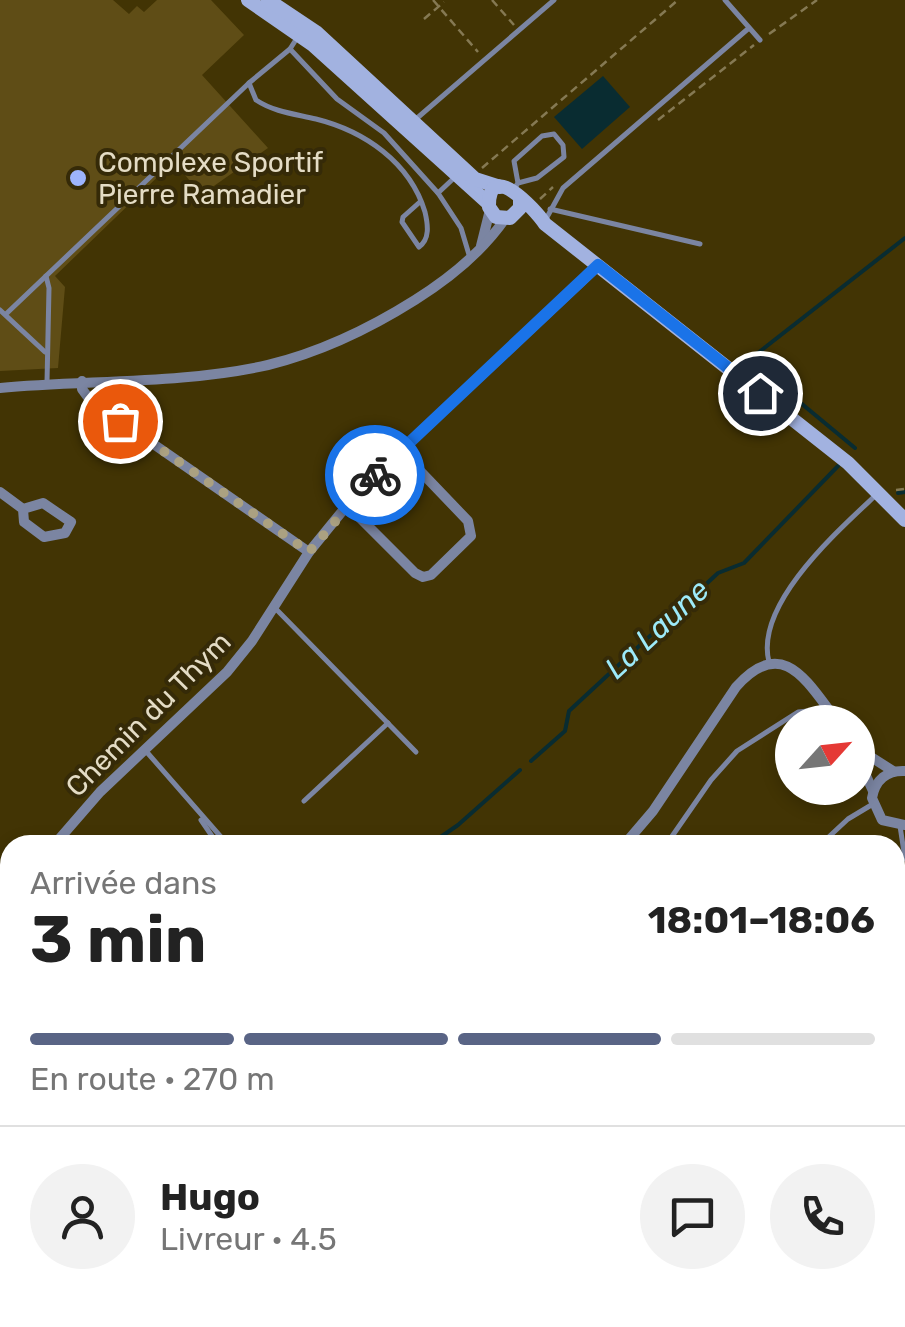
<!DOCTYPE html>
<html lang="fr">
<head>
<meta charset="utf-8">
<style>
	body { margin:0; font-family:Rubik,sans-serif; background:#f2f2f2; color:#222; height:100vh; display:flex; flex-direction:column; font-size:38px; white-space:nowrap }
	* { box-sizing:border-box; margin:0 }
	p { font-size:32px; color:#767676 }
	.icon { flex:none; width:55px; height:55px; fill:none; stroke:currentColor; stroke-width:2; stroke-linecap:round; stroke-linejoin:round }
	.map { position:relative; flex:1; overflow:hidden }
	.details { position:absolute; left:0px; top:835px; width:905px; height:492px; display:flex; flex-direction:column; background:#fff; border-radius:30px 30px 0 0; box-shadow:0 5px 15px #0003 }
	.details>* { flex:none }
	.needle { width:65px; rotate:63deg }
	.controls { position:absolute; left:775px; top:705px; display:grid; gap:20px }
	.controls a { display:grid; place-items:center; width:100px; height:100px; border-radius:50%; background:#fff; box-shadow:0 5px 15px #0003; font-size:50px }
	.pin { position:absolute; display:grid; place-items:center; width:85px; height:85px; color:#fff; margin:-42px; border:5px solid #fff; border-radius:50%; box-shadow:0 2px 10px #0007 }
	.courier { position:absolute; display:grid; place-items:center; width:100px; height:100px; margin:-50px; border:8px solid #1a73e8; border-radius:50%; background:#fff; color:#222; box-shadow:0 2px 12px #0007 }
	.overview em { font-style:normal; font-weight:700 }
	.overview div { display:flex; flex-direction:column-reverse }
	.overview { display:flex; align-items:center; justify-content:space-between; height:170px; padding:0 30px }
	h1 { font-size:65px; font-weight:700; line-height:75px }
	.bar { display:grid; grid-template-columns:repeat(4,1fr); gap:15px 10px; align-content:center; height:120px; padding:0 30px }
	.bar i { height:12px; border-radius:8px; background:#e0e0e0 }
	.bar .active { background:#596485 }
	.bar p { grid-column:span 4 }
	.line { display:flex; align-items:center; gap:25px; padding:0 30px; border-top:2px solid #e0e0e0 }
	.line div { flex:1 }
	.round { display:grid; place-items:center; flex:none; width:105px; height:105px; border-radius:52px; background:#f2f2f2 }
	.map>svg:first-child { display:block }
</style>
</head>
<body>
<div class="map">
<svg width="905" height="1327" viewBox="0 0 905 1327">
	<rect width="100%" height="100%" fill="#423404"/>
	<path fill="#5f4d16" d="M0 0H113L129 14 137 6 144 12 157 0H211L244 35 202 75 268 148 201 195 174 161 55 276 65 287 58 368 0 371Z"/>
	<path fill="#092c31" d="M603 76 630 107 582 149 554 117Z"/>
	<g fill="none" stroke-linecap="round" stroke-linejoin="round">
		<g stroke="#092c31" stroke-width="4">
			<path d="M855 448 749 360 905 238"/>
			<path d="M898 493 905 492"/>
			<path d="M531 761 565 731 569 711 718 573 744 563 838 466"/>
			<path d="M429 845 458 825 520 770"/>
			<path d="M0 1111 10 1104"/>
		</g>
		<g stroke="#857953" stroke-width="2.5" stroke-dasharray="8 5" stroke-linecap="butt">
			<path d="M433 0 478 52"/>
			<path d="M492 0 514 25"/>
			<path d="M424 19 444 2"/>
			<path d="M769 34 817 0"/>
			<path d="M658 120 754 45"/>
			<path d="M482 168 678 0"/>
			<path d="M540 199 553 187"/>
			<path d="M896 490 905 489"/>
		</g>
		<g stroke="#7b85a2" stroke-width="5">
			<path d="M725 0 760 40"/>
			<path d="M297 38 290 49 249 83 256 100C274 112 295 114 316 119 364 131 410 162 425 212 428 225 430 239 419 247L402 222 403 217 421 201"/>
			<path d="M290 49 337 99 384 133 438 193 461 228 470 258"/>
			<path d="M416 119 554 0"/>
			<path d="M514 189 518 183 537 178 564 157 563 145 554 134 542 136 514 161 518 183"/>
			<path d="M438 193 454 178"/>
			<path d="M550 209 700 244"/>
			<path d="M546 219 563 188 749 28"/>
			<path d="M46 276 49 288 47 382"/>
			<path d="M0 310 45 352"/>
			<path d="M6 314 249 83"/>
			<path d="M276 609 416 752"/>
			<path d="M769 662C754 604 839 530 877 494"/>
			<path d="M145 750 228 845"/>
			<path d="M304 801 388 723"/>
			<path d="M201 820 218 845"/>
			<path d="M900 826 905 859"/>
			<path d="M666 845 711 780 737 751 798 712 818 710 825 705"/>
			<path d="M820 845 848 819 873 804"/>
			<path d="M895 993 905 949"/>
			<path d="M895 996 905 1014"/>
			<path d="M0 1012 10 1022"/>
			<path d="M895 1096 905 1089"/>
			<path d="M540 1318 549 1327"/>
			<path d="M616 1327 626 1318"/>
		</g>
		<g stroke="#7b85a2" stroke-width="10">
			<path d="M481 246 490 210"/>
			<path d="M82 381V389L90 400 309 552"/>
			<path d="M0 388C87 380 184 384 268 365 321 352 369 329 415 300 450 278 482 252 505 219"/>
			<path d="M0 492 23 509 24 522 44 537 65 533 71 522 43 503 23 509"/>
			<path d="M347 505 415 573 423 577 431 575 471 536 468 521 400 450"/>
			<path d="M858 740 871 757 893 771"/>
			<path d="M858 758 873 791"/>
			<path d="M905 771C887 770 875 780 872 798L882 820 905 825"/>
			<path d="M54 845 100 792 227 672 252 641 309 552 362 487 599 265"/>
			<path d="M624 845 653 811 736 687C783 634 807 682 838 722"/>
			<path d="M0 907 10 896"/>
			<path d="M0 1210 10 1199"/>
			<path d="M0 1294 10 1301"/>
			<path d="M35 1318 49 1327"/>
		</g>
		<g stroke="#a2b2e0" stroke-width="14">
			<path d="M248 0 313 45 488 203"/>
			<path d="M268 0 316 32 475 179 500 187"/>
			<path d="M520 198V208L510 218 496 217 489 207C488 158 535 209 545 224L848 463 905 520"/>
		</g>
	</g>
	<g fill="none" stroke-linecap="round" stroke-linejoin="round">
		<path stroke="#aba181" stroke-width="10" stroke-dasharray="0 18" d="M120 421 309 552 375 475"/>
		<path stroke="#1a73e8" stroke-width="12" d="M375 475 598 265 760 393"/>
	</g>
	<circle fill="#9db4fd" stroke="#352a08" stroke-width="4" cx="78" cy="178" r="10"/>
	<g text-anchor="middle" stroke-width="8" stroke-linejoin="round" paint-order="stroke">
		<g font-size="28" fill="#e4dcc5" stroke="#352a08" text-anchor="start">
			<text x="98" y="172">Complexe Sportif<tspan x="98" dy="32">Pierre Ramadier</tspan></text>
		</g>
		<g font-size="28" fill="#e4dcc5" stroke="#352a08">
			<text transform="translate(148 714) rotate(-45)" y="10">Chemin du Thym</text>
		</g>
		<g font-size="30" font-style="italic" fill="#9deaf9" stroke="#352a08">
			<text transform="translate(657 629) rotate(-43)" y="10">La Laune</text>
		</g>
	</g>
</svg>
<div class="controls">
<a><svg class="needle" viewBox="-14 -14 28 28"><path d="M0-13l5 13h-10z" fill="#e53935"/><path d="M0 13l5-13h-10z" fill="#767676"/></svg></a>
</div>
<div class="pin" style="left:120px;top:421px;background:#ea580c"><svg class="icon" aria-label="bag" viewBox="0 0 24 24"><path d="M5 8h14l-1 12H6zM9 8a3 3 0 0 1 6 0"/></svg></div>
<div class="pin" style="left:760px;top:393px;background:#1f2937"><svg class="icon" aria-label="home" viewBox="0 0 24 24"><path d="M3 11l9-7 9 7M6 9v11h12V9"/></svg></div>
<div class="courier" style="left:375px;top:475px"><svg class="icon" aria-label="bike" viewBox="0 0 24 24"><circle cx="6" cy="16" r="4"/><circle cx="18" cy="16" r="4"/><path d="M6 16l4-8h5l3 8M10 8l3 8H6M13 5h3"/></svg></div>
<section class="details">
<div class="overview"><div><h1>3 min</h1><p>Arrivée dans</p></div><em>18:01–18:06</em></div>
<div class="bar"><i class="active"></i><i class="active"></i><i class="active"></i><i></i><p>En route · 270 m</p></div>
<div class="line" style="height:180px"><a class="round"><svg class="icon" aria-label="person" viewBox="0 0 24 24"><circle cx="12" cy="8" r="4"/><path d="M4 21q1-7 8-7t8 7"/></svg></a><div><b>Hugo</b><p>Livreur · 4.5</p></div><a class="round"><svg class="icon" aria-label="chat" viewBox="0 0 24 24"><path d="M4 5h16v11H9l-5 4z"/></svg></a><a class="round"><svg class="icon" aria-label="phone" viewBox="0 0 24 24"><path d="M5 4h4l2 5-3 2q2 4 5 5l2-3 5 2v4C11 20 4 13 5 4z"/></svg></a></div>
</section>
</div>
</body>
</html>
